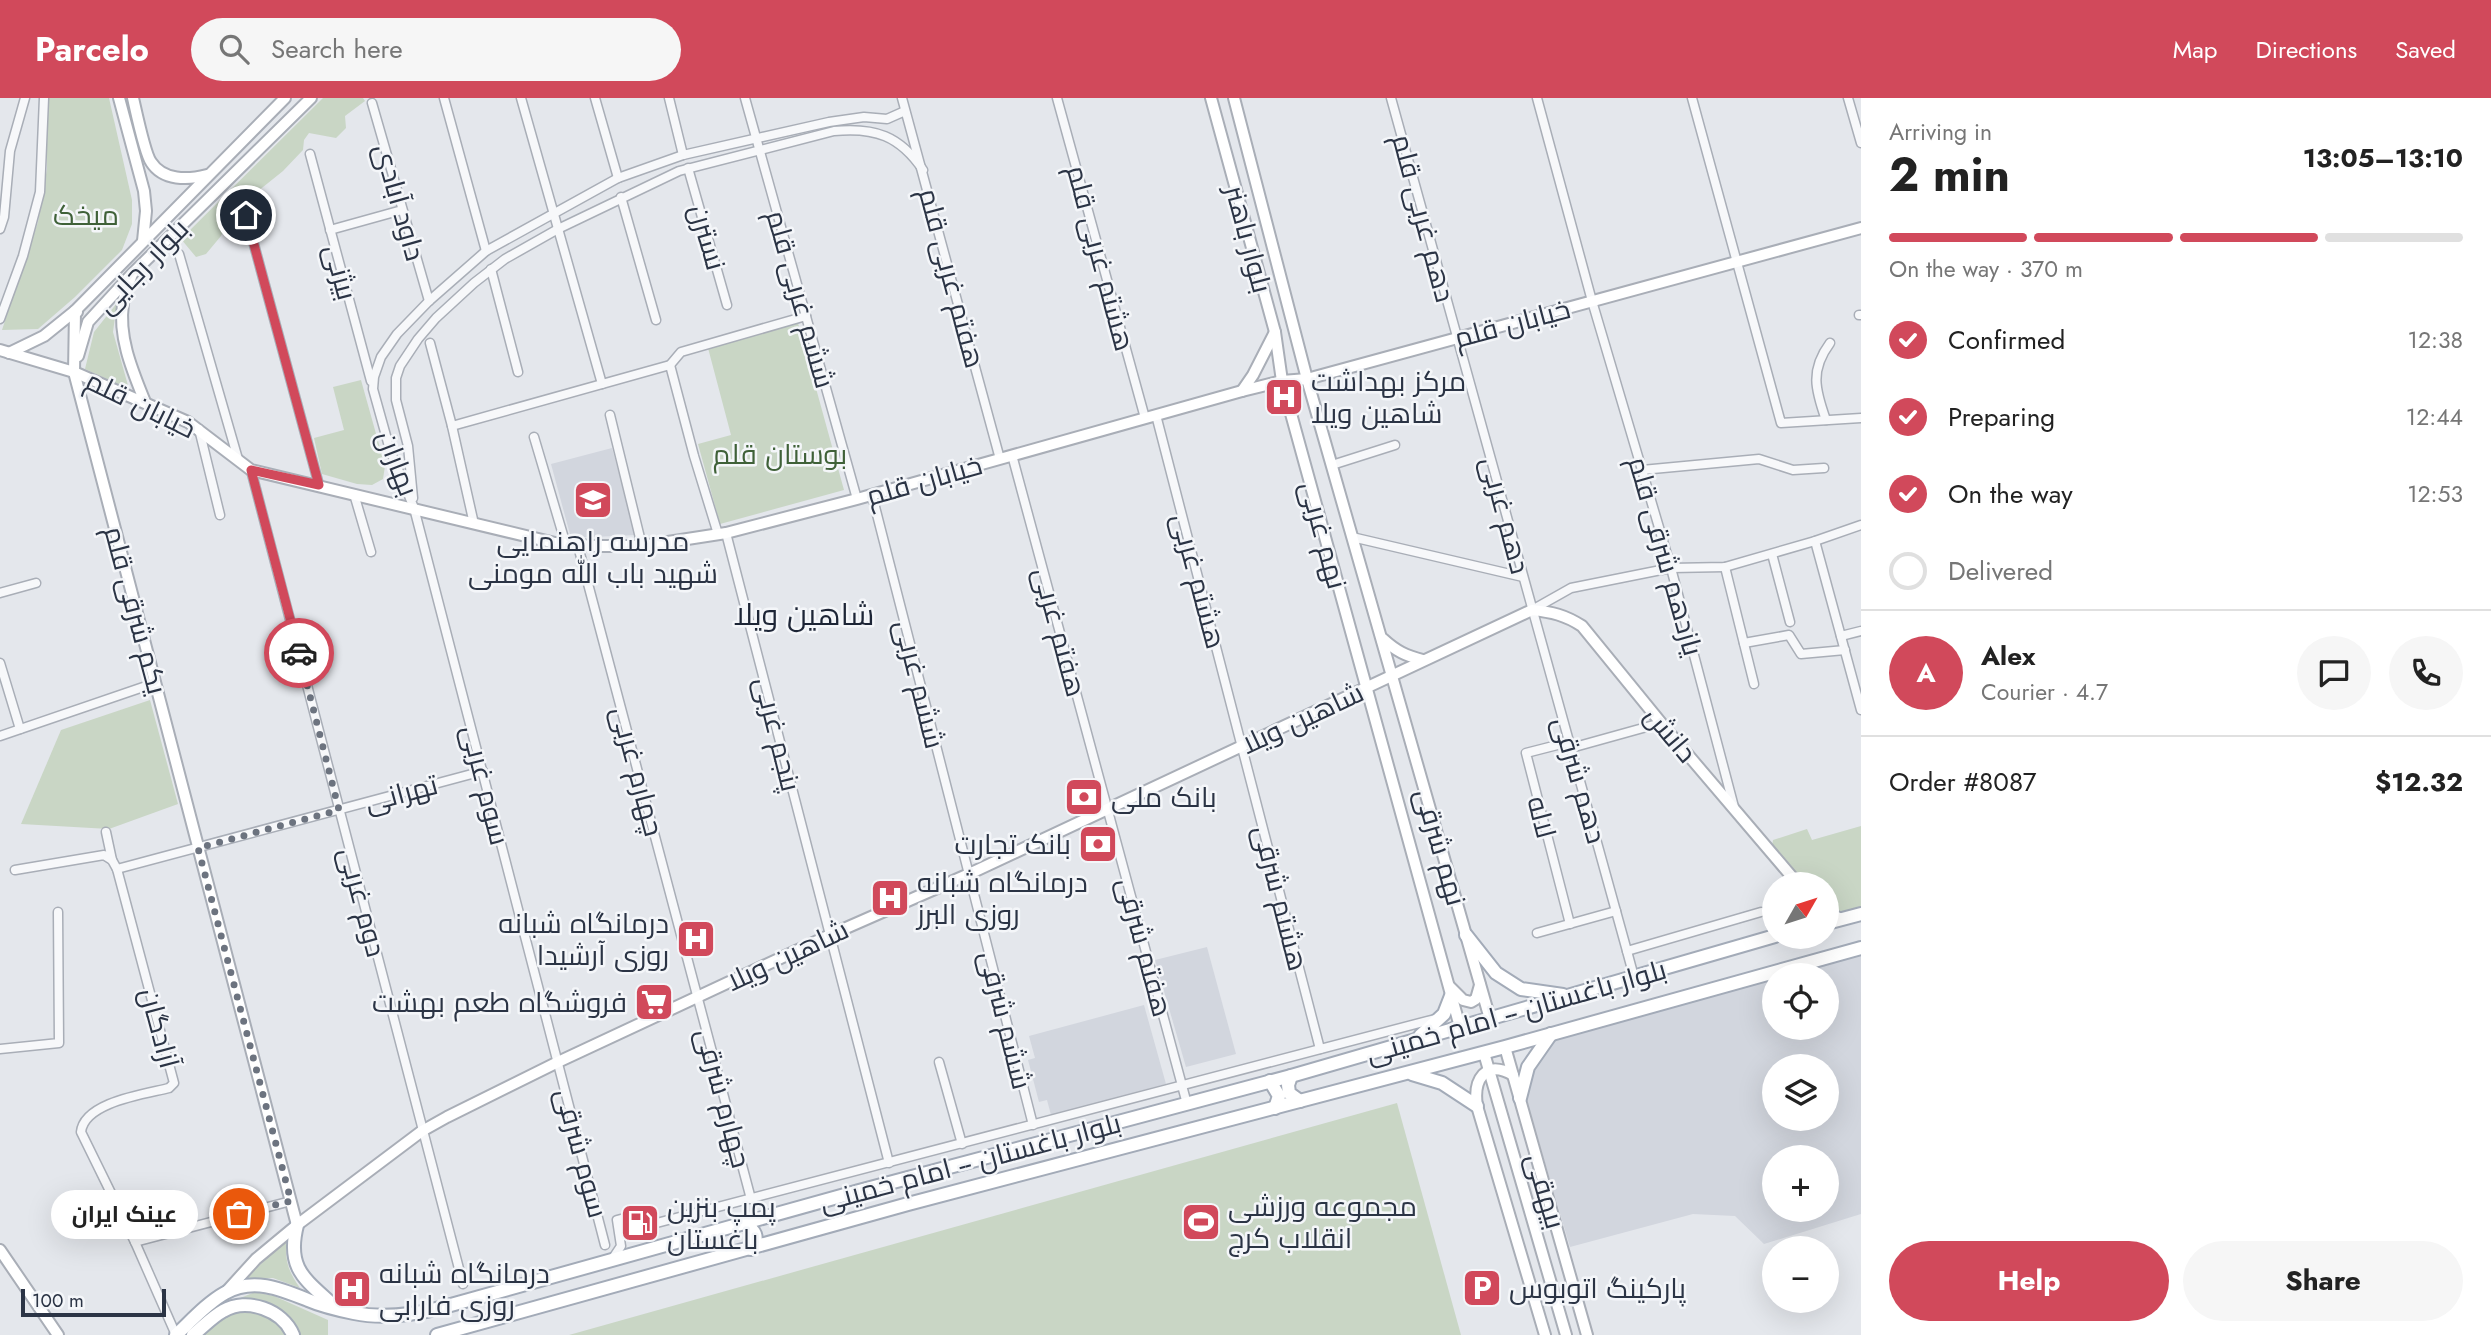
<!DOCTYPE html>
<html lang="en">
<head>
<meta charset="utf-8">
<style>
	body { margin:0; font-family:Jost,Cairo,sans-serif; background:#f6f6f6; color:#222; height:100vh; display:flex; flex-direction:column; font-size:26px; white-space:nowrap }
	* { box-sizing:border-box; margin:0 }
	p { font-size:23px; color:#767676 }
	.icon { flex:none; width:38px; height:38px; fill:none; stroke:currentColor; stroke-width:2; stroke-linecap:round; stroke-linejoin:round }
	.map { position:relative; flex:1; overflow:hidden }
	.details { display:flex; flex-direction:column; background:#fff; width:630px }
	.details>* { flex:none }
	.needle { width:46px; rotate:51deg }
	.buttons { position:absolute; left:1762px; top:774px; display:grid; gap:14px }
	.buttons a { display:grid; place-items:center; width:77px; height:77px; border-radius:50%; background:#fff; box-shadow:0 7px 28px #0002; font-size:35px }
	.scale { position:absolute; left:21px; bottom:18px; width:145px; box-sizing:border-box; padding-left:7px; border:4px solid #2b3445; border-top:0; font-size:19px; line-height:24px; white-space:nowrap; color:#2b3445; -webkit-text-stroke:5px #f4f6f9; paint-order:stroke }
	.pin { position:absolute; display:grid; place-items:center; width:60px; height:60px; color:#fff; margin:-30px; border:4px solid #fff; border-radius:50%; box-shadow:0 2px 7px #0007 }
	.courier { position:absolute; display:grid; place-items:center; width:70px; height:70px; margin:-35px; border:5px solid #d1495b; border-radius:50%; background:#fff; color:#222; box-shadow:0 2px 9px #0007 }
	.bubble { position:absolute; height:49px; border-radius:24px; background:#fff; box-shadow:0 7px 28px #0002; font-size:23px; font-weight:700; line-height:49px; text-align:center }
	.summary em { font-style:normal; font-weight:700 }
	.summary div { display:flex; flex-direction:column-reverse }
	.summary { display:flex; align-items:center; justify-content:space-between; height:119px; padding:0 28px }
	h1 { font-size:46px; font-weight:700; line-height:52px }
	.bar { display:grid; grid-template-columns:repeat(4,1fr); gap:10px 7px; align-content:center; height:84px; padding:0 28px }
	.bar i { height:9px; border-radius:5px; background:#e0e0e0 }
	.bar .active { background:#d1495b }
	.bar p { grid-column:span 4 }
	.line { display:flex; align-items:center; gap:18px; padding:0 28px; border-top:2px solid #e0e0e0 }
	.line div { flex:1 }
	.round { display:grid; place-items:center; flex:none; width:74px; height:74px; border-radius:37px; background:#f6f6f6 }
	ol { padding:0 28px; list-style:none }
	li { display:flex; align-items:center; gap:21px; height:77px }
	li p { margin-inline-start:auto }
	li .icon { padding:7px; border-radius:50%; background:#d1495b; color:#fff; stroke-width:4 }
	li:last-child { color:#767676 }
	li i { width:38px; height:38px; border:4px solid #e0e0e0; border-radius:50% }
	.cta { display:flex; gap:14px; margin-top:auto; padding:14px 28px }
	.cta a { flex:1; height:80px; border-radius:42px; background:#d1495b; color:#fff; font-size:28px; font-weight:700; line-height:80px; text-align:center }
	.cta a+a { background:#f6f6f6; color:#222 }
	header { display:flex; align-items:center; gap:42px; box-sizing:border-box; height:98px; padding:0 35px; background:#d1495b; color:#fff }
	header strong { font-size:33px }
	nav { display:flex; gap:38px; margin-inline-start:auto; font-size:24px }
	.search { width:490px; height:63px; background:#f6f6f6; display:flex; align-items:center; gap:18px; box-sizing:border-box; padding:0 24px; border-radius:38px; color:#767676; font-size:26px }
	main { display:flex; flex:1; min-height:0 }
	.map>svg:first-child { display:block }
</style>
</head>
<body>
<header>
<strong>Parcelo</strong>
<div class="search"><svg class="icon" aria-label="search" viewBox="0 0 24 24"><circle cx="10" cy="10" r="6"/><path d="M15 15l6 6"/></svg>Search here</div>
<nav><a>Map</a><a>Directions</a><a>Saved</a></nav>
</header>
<main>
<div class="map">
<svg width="1861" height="1237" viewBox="0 0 1861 1237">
	<rect width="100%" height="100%" fill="#e4e7ec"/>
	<g fill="#d2d6de" fill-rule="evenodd">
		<path d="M612 350 636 437 571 440 551 366Z"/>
		<path d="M1207 849 1236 956 1186 969 1155 862Z"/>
		<path d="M1861 854V1116L1764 1146 1735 1118 1693 1116 1570 1149 1526 1001 1532 971 1551 942 1774 878V929H1827V877H1780ZM1774 968H1827V1020H1774ZM1774 1059H1827V1111H1774Z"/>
		<path d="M1144 907 1166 986 1051 1017 1047 1002 1039 1004 1028 962 1035 960 1029 938Z"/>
	</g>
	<g fill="#c9d6c5">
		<path d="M47 0H109L132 102V126L122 152 75 199 38 231 2 232 38 124 47 71Z"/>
		<path d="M323 0H363L365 3 345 18 346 30 336 40 309 35 304 42 303 52 283 73 232 114 221 138 206 156 196 159 181 141Z"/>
		<path d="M117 205 113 234 129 291 85 271 94 234Z"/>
		<path d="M798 225 844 392 720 426 698 346 731 337 708 250Z"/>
		<path d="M361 282 385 368 383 381 372 387 357 386 322 376 314 340 344 332 333 289Z"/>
		<path d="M150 602 178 706 109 731 21 726 61 632Z"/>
		<path d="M1861 728V810L1841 814 1827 808V786H1806L1772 748 1773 742 1807 731 1812 742Z"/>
		<path d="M1397 1005 1461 1237H569Z"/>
		<path d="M287 1141C284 1161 288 1173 300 1190L273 1180 245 1181Z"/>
		<path d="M255 1194 274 1198 328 1222V1237H298L290 1221 228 1205Z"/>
		<path d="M242 1212C261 1215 277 1218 285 1237H201L230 1215Z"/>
	</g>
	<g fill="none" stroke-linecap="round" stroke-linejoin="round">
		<g stroke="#a9aeb7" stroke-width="11">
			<g id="street">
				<path d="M444 0 486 153"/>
				<path d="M521 0 602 286"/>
				<path d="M595 0 618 80"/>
				<path d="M669 0 683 57"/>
				<path d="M745 0 857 401"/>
				<path d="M902 0 1000 361"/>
				<path d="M1057 0 1145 320"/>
				<path d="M1391 0 1627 853"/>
				<path d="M1537 0 1592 203 1671 470 1734 709"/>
				<path d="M1692 0 1781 325 1861 320"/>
				<path d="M1848 0 1861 45"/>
				<path d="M372 5 429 203"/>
				<path d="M310 56 371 283"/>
				<path d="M688 70 727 207"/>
				<path d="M621 99 656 222"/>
				<path d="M246 117 319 387"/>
				<path d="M0 131 4 119 10 53 25 0"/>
				<path d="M330 132 402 112"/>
				<path d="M179 156 238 361"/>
				<path d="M491 171 518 274"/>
				<path d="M1859 217H1861"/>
				<path d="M0 221 23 158 40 94 44 0"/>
				<path d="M430 245 452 328 474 426"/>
				<path d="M670 267 694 358 718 436"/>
				<path d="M610 317 642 448"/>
				<path d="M1156 317 1320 951"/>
				<path d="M1826 322C1815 291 1810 272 1830 245"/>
				<path d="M452 328 670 267 681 254 806 218"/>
				<path d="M199 331 220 417"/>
				<path d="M534 339 566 447"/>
				<path d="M1012 357 1187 1006"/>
				<path d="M1332 367 1395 347"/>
				<path d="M251 372 463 1186"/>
				<path d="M1642 372 1759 361 1793 372 1824 370"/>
				<path d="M354 396 371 454"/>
				<path d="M872 397 1033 1027"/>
				<path d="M413 400 408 348 396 302V280L400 268 418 241 436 220 474 185 505 161 558 131 679 73 834 33C875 29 900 38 923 72"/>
				<path d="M726 435 889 1065"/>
				<path d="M1352 439 1523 479"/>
				<path d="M1815 443 1861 612"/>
				<path d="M578 448 751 1101"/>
				<path d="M1772 456 1790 524"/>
				<path d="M1725 469 1754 586"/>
				<path d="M0 495 36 485"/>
				<path d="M1532 512 1571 490 1671 470 1725 469 1815 443 1861 427"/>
				<path d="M1841 538 1861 533"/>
				<path d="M1744 545 1789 537 1801 556 1845 552"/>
				<path d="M0 565 20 631"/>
				<path d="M0 638 155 585"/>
				<path d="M1569 644 1526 655 1570 826"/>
				<path d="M1571 650 1661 625"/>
				<path d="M106 734 112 762"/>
				<path d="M117 771 483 673"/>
				<path d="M15 772 104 757 112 762 117 771 174 985 169 990C145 996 84 1004 81 1034L135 1144 176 1237"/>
				<path d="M1537 835 1616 813"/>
				<path d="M1634 879 1627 853 1761 814"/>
				<path d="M0 951 59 945 58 814"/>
				<path d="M939 964 962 1046"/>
				<path d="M135 1144 291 1103"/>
				<path d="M605 1147 414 410 390 352 373 291 374 279 381 259 397 236 429 203 486 153 618 80 683 57 829 24 864 19 887 21 905 13"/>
				<path d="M611 1163 621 1148 617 1122 636 1117 649 1127 1435 921"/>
			</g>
		</g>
		<g stroke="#a9aeb7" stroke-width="14">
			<g id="secondary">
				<path d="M119 0 144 93 146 113 143 143"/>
				<path d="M133 0C136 13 145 56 151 64 163 83 188 82 207 77"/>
				<path d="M285 0 75 213 74 274 297 1127"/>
				<path d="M1211 0 1275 234 1282 283 1460 929"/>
				<path d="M1234 0 1307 281 1490 921"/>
				<path d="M131 179C128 188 124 197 123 206 118 240 133 274 145 304"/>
				<path d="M0 252 74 274 188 324 251 372 555 445 592 448H642L726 435 857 401 1242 293 1282 283 1307 281 1861 130"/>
				<path d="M9 255 44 238 75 213 77 214"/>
				<path d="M78 258 88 224 133 175 311 0"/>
				<path d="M1242 293 1253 277 1275 234"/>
				<path d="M1383 541C1396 553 1406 558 1423 562"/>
				<path d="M1827 814 1841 821"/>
				<path d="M1450 889 1463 902 1471 904 1476 901 1480 887"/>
				<path d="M1505 949 1587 1237"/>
				<path d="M1484 955 1566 1237"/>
				<path d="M1513 977C1485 961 1473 982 1477 1008L1545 1237"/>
				<path d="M0 1152 58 1237"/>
				<path d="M226 1194 256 1161 297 1127 422 1033 447 1019 558 964 830 837 969 776 1532 512C1552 514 1565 517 1582 528L1666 631 1798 786"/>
			</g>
		</g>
		<g stroke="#a3abb8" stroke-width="16">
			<g id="primary">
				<path d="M1827 825 1861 816"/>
				<path d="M1466 837 1496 875 1521 891 1563 897"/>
				<path d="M1420 938 1444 916 1451 898"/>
				<path d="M1412 976 1442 985 1477 1008"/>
				<path d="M1291 978 1288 987 1289 995 1300 1003"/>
				<path d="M1270 983 1279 998 1275 1010"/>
				<path d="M1520 1000 1528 969 1551 936"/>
				<path d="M744 1125C755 1132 760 1139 751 1151"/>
				<path d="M297 1127C286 1171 305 1181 334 1208"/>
				<path d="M176 1237C191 1223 207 1205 225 1195 253 1179 281 1191 308 1202 322 1208 339 1212 354 1215 383 1221 412 1217 440 1210L859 1093 1291 978 1775 838"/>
				<path d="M193 1237C203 1229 212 1219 223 1213 247 1199 283 1212 293 1237"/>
				<path d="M437 1237 908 1106 1505 949 1861 850"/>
			</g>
		</g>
		<use href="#street" stroke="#f7f8fa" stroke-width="8"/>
		<use href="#secondary" stroke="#fff" stroke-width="10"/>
		<use href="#primary" stroke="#fff" stroke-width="12"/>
	</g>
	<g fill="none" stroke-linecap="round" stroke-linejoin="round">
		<path stroke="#6c737f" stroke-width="7" stroke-dasharray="0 12.6" d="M239 1116 291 1103 198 750 339 712 299 555"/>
		<path stroke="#d1495b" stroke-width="9" d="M246 117 319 387 251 372 299 555"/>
	</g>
	<defs>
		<g id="hospital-square" transform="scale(2.0125)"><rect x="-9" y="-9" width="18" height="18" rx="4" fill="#d1495b" stroke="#f4f6f9"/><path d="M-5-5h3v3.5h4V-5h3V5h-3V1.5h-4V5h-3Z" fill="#fff"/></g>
		<g id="school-square" transform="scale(2.0125)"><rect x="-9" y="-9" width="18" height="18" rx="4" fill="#d1495b" stroke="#f4f6f9"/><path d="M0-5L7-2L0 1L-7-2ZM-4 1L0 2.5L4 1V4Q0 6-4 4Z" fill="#fff"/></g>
		<g id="bank-square" transform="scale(2.0125)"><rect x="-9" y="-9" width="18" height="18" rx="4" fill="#d1495b" stroke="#f4f6f9"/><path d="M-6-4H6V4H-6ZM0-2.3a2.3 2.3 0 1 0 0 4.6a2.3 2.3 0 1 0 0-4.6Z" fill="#fff"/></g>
		<g id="supermarket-square" transform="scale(2.0125)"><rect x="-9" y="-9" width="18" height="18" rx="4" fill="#d1495b" stroke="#f4f6f9"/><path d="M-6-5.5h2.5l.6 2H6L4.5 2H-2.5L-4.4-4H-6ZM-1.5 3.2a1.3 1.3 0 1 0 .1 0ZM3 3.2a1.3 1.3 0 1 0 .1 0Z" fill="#fff"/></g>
		<g id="stadium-square" transform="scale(2.0125)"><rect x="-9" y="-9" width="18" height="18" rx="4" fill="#d1495b" stroke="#f4f6f9"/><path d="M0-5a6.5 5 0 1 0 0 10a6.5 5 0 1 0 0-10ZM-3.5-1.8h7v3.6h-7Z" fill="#fff"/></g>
		<g id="fuel-square" transform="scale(2.0125)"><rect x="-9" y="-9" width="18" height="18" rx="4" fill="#d1495b" stroke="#f4f6f9"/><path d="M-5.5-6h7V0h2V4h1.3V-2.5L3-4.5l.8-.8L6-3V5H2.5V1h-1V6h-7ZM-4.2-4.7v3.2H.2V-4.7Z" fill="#fff"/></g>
		<g id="parking-square" transform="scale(2.0125)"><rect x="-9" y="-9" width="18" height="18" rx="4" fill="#d1495b" stroke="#f4f6f9"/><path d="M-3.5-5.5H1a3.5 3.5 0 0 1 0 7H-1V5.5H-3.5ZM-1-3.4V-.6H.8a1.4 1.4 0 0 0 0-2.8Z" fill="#fff"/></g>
	</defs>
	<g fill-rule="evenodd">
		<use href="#hospital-square" x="1284" y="299"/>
		<use href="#school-square" x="593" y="402"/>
		<use href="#bank-square" x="1084" y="699"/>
		<use href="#bank-square" x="1098" y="746"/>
		<use href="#hospital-square" x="890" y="800"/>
		<use href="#hospital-square" x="696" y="841"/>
		<use href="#supermarket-square" x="654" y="904"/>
		<use href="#stadium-square" x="1201" y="1124"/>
		<use href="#fuel-square" x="640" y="1125"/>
		<use href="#parking-square" x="1482" y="1190"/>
		<use href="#hospital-square" x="352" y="1191"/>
	</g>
	<g text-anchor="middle" stroke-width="5" stroke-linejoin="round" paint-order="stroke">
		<g font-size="28" fill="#2b3445" stroke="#f4f6f9">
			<text transform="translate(400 104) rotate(74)" y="10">داود آبادی</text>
			<text transform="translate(1424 120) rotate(75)" y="10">دهم غربی قلم</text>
			<text transform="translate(708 139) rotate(74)" y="10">نسترن</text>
			<text transform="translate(1249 141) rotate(75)" y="10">بلوار باهنر</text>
			<text transform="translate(1101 160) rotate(75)" y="10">هشتم غربی قلم</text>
			<text transform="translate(142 168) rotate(-46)" y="10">بلوار رجایی</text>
			<text transform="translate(341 174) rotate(75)" y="10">بیژنی</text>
			<text transform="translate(952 180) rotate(75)" y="10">هفتم غربی قلم</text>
			<text transform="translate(801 201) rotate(74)" y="10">ششم غربی قلم</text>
			<text transform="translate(1512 225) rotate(-15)" y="10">خیابان قلم</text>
			<text transform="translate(141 306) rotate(26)" y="10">خیابان قلم</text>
			<text transform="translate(398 365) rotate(69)" y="10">بهاران</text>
			<text transform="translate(924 382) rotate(-16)" y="10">خیابان قلم</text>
			<text transform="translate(1506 417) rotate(75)" y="10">دهم غربی</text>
			<text transform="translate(1324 437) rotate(75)" y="10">نهم غربی</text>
			<text transform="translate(1666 458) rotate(74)" y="10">یازدهم شرقی قلم</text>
			<text transform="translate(1199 483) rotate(75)" y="10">هشتم غربی</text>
			<text transform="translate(136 512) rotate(75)" y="10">یکم شرقی قلم</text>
			<text transform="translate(1060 534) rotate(75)" y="10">هفتم غربی</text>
			<text transform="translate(920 586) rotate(76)" y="10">ششم غربی</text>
			<text transform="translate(1302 620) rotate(-25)" y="10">شاهین ویلا</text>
			<text transform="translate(778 636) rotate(76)" y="10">پنجم غربی</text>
			<text transform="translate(1671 636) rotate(50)" y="10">دانش</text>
			<text transform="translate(638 673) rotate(75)" y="10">چهارم غربی</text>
			<text transform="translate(1580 682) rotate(74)" y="10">دهم شرقی</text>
			<text transform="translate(486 687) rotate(76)" y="10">سوم غربی</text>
			<text transform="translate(401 695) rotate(-15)" y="10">تهرانی</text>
			<text transform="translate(1542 719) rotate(75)" y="10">لاله</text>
			<text transform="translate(1441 749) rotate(74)" y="10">نهم شرقی</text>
			<text transform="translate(1281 800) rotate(76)" y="10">هشتم شرقی</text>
			<text transform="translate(363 804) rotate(75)" y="10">دوم غربی</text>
			<text transform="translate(1145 849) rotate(75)" y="10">هفتم شرقی</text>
			<text transform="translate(787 857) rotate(-25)" y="10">شاهین ویلا</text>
			<text transform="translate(1516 913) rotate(-16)" y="10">بلوار باغستان -- امام خمینی</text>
			<text transform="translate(1006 922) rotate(76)" y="10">ششم شرقی</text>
			<text transform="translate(160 930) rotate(75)" y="10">آزادگان</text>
			<text transform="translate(724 1000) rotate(75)" y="10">چهارم شرقی</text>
			<text transform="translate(582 1055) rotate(75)" y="10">سوم شرقی</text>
			<text transform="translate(970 1064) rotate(-15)" y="10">بلوار باغستان -- امام خمینی</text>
			<text transform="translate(1546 1093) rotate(74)" y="10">بیهقی</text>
		</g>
		<g font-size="28" fill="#3f6138" stroke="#f4f6f9">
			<text x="86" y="127">میخک</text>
			<text x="780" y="366">بوستان قلم</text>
		</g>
		<g font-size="28" fill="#2b3445" stroke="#f4f6f9" text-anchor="start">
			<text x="1311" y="293">مرکز بهداشت<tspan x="1311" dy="32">شاهین ویلا</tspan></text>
			<text x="593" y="453" text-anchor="middle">مدرسه راهنمایی<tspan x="593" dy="32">شهید باب الله مومنی</tspan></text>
			<text x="1111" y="709">بانک ملی</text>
			<text x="1071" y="756" text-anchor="end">بانک تجارت</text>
			<text x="917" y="794">درمانگاه شبانه<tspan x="917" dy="32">روزی البرز</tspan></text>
			<text x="669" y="835" text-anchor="end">درمانگاه شبانه<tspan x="669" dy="32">روزی آرشیدا</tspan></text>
			<text x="627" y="914" text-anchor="end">فروشگاه طعم بهشت</text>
			<text x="1228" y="1118">مجموعه ورزشی<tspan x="1228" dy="32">انقلاب کرج</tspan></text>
			<text x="667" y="1119">پمپ بنزین<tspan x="667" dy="32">باغستان</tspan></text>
			<text x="379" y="1185">درمانگاه شبانه<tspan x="379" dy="32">روزی فارابی</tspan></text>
			<text x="1509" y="1200">پارکینگ اتوبوس</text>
		</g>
		<g font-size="30" fill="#1d2536" stroke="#f4f6f9">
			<text x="804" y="527">شاهین ویلا</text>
		</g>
	</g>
</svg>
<div class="buttons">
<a><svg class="needle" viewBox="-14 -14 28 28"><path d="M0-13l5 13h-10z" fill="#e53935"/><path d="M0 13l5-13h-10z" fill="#767676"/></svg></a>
<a><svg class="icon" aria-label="locate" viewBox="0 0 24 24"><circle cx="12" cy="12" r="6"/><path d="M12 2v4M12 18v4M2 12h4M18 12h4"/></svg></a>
<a><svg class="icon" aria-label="layers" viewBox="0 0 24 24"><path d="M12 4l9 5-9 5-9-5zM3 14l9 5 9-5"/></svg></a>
<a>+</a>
<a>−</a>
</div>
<div class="scale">100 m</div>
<div class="pin" style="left:239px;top:1116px;background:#ea580c"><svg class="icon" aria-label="bag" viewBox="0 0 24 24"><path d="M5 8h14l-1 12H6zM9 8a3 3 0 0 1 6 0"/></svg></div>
<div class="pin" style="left:246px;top:117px;background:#1f2937"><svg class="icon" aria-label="home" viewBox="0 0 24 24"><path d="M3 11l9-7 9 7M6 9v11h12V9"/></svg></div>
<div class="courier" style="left:299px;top:555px"><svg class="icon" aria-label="car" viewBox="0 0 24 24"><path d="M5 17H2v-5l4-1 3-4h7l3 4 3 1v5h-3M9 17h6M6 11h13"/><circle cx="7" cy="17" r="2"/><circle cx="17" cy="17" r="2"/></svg></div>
<div class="bubble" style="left:51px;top:1092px;width:147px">عینک ایران</div>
</div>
<section class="details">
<div class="summary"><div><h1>2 min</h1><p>Arriving in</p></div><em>13:05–13:10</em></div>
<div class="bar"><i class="active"></i><i class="active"></i><i class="active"></i><i></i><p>On the way · 370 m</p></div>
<ol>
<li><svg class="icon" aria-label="check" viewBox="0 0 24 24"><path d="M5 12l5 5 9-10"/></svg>Confirmed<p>12:38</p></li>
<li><svg class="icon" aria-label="check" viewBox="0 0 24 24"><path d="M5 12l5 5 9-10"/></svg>Preparing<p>12:44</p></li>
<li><svg class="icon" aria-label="check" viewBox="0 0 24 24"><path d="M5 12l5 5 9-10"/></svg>On the way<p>12:53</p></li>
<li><i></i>Delivered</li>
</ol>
<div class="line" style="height:126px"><b class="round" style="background:#d1495b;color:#fff">A</b><div><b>Alex</b><p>Courier · 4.7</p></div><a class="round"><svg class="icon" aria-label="chat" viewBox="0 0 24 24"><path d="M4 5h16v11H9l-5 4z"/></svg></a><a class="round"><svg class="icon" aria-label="phone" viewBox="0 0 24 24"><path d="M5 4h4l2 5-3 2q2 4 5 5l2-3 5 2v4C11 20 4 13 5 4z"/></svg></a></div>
<div class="line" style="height:91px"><div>Order #8087</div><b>$12.32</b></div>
<div class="cta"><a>Help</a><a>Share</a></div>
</section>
</main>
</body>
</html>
